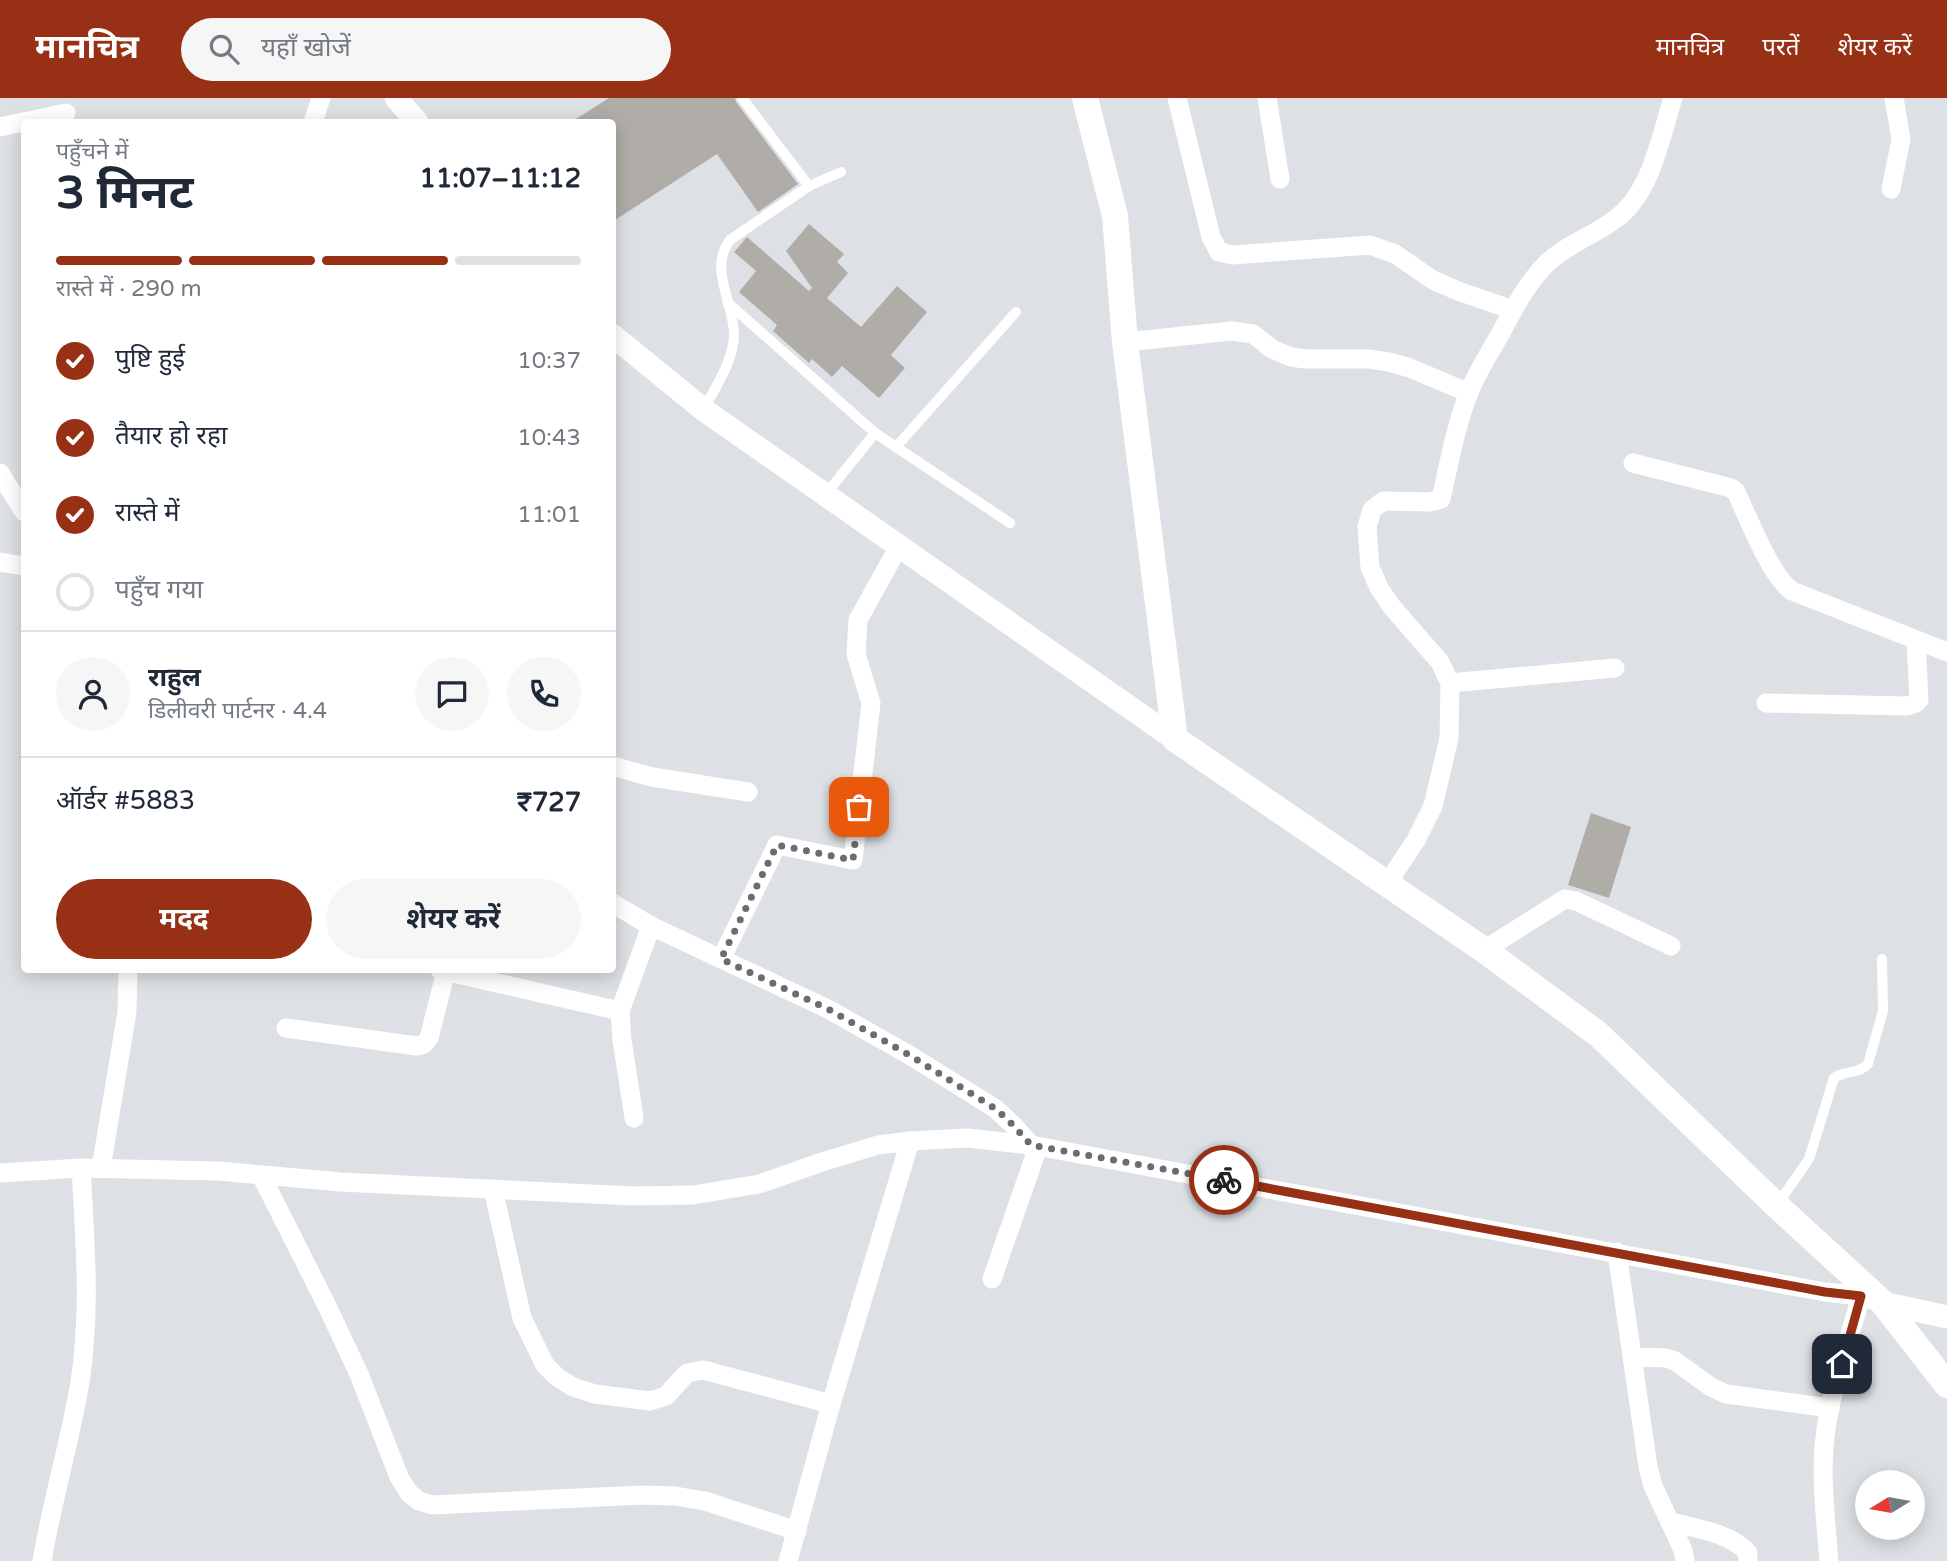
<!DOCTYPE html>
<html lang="hi">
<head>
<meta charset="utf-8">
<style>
	body { margin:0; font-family:"Varela Round","Noto Sans Devanagari",sans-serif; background:#f6f6f7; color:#1f2937; height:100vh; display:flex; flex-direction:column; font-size:26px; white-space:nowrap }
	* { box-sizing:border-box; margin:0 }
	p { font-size:23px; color:#747a83 }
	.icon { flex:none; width:38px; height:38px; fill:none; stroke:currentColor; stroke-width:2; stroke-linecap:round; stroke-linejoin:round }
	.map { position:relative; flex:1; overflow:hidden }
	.drawer { position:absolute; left:21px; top:21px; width:595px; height:854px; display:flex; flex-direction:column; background:#fff; border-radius:7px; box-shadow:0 4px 18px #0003 }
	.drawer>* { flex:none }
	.needle { width:46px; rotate:259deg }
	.tools { position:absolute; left:1855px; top:1372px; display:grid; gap:14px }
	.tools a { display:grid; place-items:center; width:70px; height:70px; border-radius:50%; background:#fff; box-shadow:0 4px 18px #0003; font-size:35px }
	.pin { position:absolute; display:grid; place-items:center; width:60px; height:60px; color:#fff; margin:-30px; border-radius:14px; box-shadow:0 4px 10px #0006 }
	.courier { position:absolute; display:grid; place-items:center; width:70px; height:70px; margin:-35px; border:5px solid #983015; border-radius:50%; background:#fff; color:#222; box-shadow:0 2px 9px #0007 }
	.headline em { font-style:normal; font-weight:700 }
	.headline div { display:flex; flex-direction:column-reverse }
	.headline { display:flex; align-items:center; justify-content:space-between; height:119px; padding:0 35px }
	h1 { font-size:46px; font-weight:700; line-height:52px }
	.bar { display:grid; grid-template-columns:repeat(4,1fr); gap:10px 7px; align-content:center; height:84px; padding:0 35px }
	.bar i { height:9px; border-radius:5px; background:#e0e1e3 }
	.bar .current { background:#983015 }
	.bar p { grid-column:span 4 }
	.line { display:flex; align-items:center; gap:18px; padding:0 35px; border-top:2px solid #e0e1e3 }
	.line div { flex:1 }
	.round { display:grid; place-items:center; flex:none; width:74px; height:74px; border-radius:37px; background:#f6f6f7 }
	ol { padding:0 35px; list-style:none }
	li { display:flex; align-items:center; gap:21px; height:77px }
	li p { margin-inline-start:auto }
	li .icon { padding:7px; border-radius:50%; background:#983015; color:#fff; stroke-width:4 }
	li:last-child { color:#747a83 }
	li i { width:38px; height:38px; border:4px solid #e0e1e3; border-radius:50% }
	.action { display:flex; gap:14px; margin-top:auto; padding:14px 35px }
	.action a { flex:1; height:80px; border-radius:42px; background:#983015; color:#fff; font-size:28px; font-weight:700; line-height:80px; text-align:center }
	.action a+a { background:#f6f6f7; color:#1f2937 }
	header { display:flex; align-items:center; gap:42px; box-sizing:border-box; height:98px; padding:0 35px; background:#983015; color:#fff }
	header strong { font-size:33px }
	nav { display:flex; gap:38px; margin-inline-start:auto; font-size:24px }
	.search { width:490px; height:63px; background:#f6f6f7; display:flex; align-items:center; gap:18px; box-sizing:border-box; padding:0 24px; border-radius:38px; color:#747a83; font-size:26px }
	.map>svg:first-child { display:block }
</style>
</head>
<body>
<header>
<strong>मानचित्र</strong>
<div class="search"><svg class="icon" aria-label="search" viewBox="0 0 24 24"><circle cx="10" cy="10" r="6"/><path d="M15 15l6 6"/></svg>यहाँ खोजें</div>
<nav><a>मानचित्र</a><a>परतें</a><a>शेयर करें</a></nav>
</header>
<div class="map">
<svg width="1947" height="1463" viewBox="0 0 1947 1463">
	<rect width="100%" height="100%" fill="#dde0e4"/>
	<g fill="#b0ada9">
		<path d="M609 0H735L736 4 798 86 758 114 717 56 612 124V24H571Z"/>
		<path d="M809 126 844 156 837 164 848 175 827 200 861 229 897 188 927 214 891 257 905 270 879 300 842 268 832 279 812 261 809 265 773 233 777 227 739 194 756 173 734 154 747 139 809 193 812 190 786 153Z"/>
		<path d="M1591 715 1631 729 1609 800 1568 787Z"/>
	</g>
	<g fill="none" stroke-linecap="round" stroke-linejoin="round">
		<g stroke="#fff" stroke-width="10">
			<path d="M742 0 809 88"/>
			<path d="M727 204 875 335 1010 425"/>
			<path d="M704 311C716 288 734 262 734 236 734 205 708 170 730 142L809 88 841 74"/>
			<path d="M896 349 1016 214"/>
			<path d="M826 396 875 335"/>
			<path d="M1777 1107 1809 1061 1834 980C1844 972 1860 976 1868 966L1883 913 1882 861"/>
		</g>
		<g stroke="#fff" stroke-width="19">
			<path d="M1177 0 1211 139 1219 154 1233 157 1370 147 1395 156 1433 182 1458 193 1513 212"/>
			<path d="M1267 0 1280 81"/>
			<path d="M313 24 321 0"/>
			<path d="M0 29 66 15"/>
			<path d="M1891 91 1901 41 1894 0"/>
			<path d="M1125 244 1232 233 1253 236 1272 251 1291 259 1305 261H1369L1389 264 1410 270 1469 295"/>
			<path d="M1633 365 1731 390 1736 394C1748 419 1771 479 1792 493L1947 554"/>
			<path d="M0 375 24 414"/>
			<path d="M0 464 24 468"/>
			<path d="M1450 585 1615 570"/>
			<path d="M1766 605 1907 608 1916 605 1919 602 1916 542"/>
			<path d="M612 668 652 679 748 694"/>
			<path d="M1387 786 1416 742 1433 708 1449 640 1450 585 1440 564 1392 509 1379 490 1370 469 1367 429 1372 412 1383 403 1430 404 1441 401C1449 366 1455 331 1468 297 1476 275 1491 253 1503 231 1515 208 1528 184 1547 165 1568 145 1596 137 1618 119 1651 94 1661 38 1673 0"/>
			<path d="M612 805 651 828 828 911 911 958 996 1011 1014 1028 1031 1047"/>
			<path d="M1484 852 1565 801 1576 803 1671 848"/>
			<path d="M721 861 777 747 853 762 871 605 856 556 858 522 899 448"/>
			<path d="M440 872 620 913"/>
			<path d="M286 930 417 948 424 946 429 940 446 873"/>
			<path d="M634 1020 622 942 620 913 651 828"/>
			<path d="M101 1070 127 914 128 872"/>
			<path d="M0 1075 81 1070 218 1073 341 1084 633 1098 693 1097 759 1086 822 1064 878 1047 910 1043 967 1040 1031 1047 1825 1194 1861 1198 1879 1204"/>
			<path d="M261 1077 327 1208 359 1276 399 1379 409 1395 419 1403 432 1407 642 1397 675 1398 705 1403 797 1433"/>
			<path d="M493 1091 522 1220 545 1267 557 1279 573 1289 595 1296 650 1303 666 1298 687 1275 703 1272 831 1306"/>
			<path d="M1617 1154 1648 1369 1653 1388 1683 1452 1685 1463"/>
			<path d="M992 1181 1038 1049"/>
			<path d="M1632 1259 1666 1260 1675 1263 1711 1289 1726 1296 1830 1310"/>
			<path d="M1671 1424C1696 1431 1730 1434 1748 1455V1463"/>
			<path d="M42 1463C52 1403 70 1344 80 1284 91 1213 85 1142 81 1070"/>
			<path d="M788 1463 831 1306 910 1043"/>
			<path d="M1829 1463C1826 1422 1820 1380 1825 1339 1830 1294 1849 1243 1861 1198"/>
		</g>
		<g stroke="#fff" stroke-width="23">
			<path d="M396 0 417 24"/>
			<path d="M612 237 704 312 1175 641"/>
			<path d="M1883 1205 1947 1219"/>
		</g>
		<path stroke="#fff" stroke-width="26" d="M1085 0 1115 118 1125 244 1175 641 1484 852 1598 936 1776 1107 1883 1205 1947 1287"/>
	</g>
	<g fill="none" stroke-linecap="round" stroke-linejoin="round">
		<path stroke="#6b6c6f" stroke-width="7" stroke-dasharray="0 12.6" d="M859 709 853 762 777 747 721 861 828 911 911 958 996 1011 1014 1028 1031 1047 1224 1082"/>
		<path stroke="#983015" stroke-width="9" d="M1224 1082 1825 1194 1861 1198 1842 1266"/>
	</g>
</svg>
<div class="tools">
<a><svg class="needle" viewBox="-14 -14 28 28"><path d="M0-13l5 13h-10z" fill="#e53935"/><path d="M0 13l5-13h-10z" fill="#747a83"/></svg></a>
</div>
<div class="pin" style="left:859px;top:709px;background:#ea580c"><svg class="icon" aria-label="bag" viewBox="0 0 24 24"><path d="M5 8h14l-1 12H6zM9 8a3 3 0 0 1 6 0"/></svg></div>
<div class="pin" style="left:1842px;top:1266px;background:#1f2937"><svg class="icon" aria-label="home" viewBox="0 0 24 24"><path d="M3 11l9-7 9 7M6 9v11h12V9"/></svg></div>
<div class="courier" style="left:1224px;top:1082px"><svg class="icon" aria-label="bike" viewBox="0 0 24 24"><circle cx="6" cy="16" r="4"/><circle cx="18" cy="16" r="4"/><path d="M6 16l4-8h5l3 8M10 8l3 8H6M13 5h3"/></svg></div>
<section class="drawer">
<div class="headline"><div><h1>3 मिनट</h1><p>पहुँचने में</p></div><em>11:07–11:12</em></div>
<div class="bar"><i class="current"></i><i class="current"></i><i class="current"></i><i></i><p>रास्ते में · 290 m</p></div>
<ol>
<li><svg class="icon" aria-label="check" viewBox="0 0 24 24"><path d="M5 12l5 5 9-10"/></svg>पुष्टि हुई<p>10:37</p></li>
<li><svg class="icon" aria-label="check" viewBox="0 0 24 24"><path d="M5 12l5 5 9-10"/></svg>तैयार हो रहा<p>10:43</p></li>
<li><svg class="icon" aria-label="check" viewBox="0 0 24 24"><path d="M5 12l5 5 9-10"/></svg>रास्ते में<p>11:01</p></li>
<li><i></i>पहुँच गया</li>
</ol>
<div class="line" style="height:126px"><a class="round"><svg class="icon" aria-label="person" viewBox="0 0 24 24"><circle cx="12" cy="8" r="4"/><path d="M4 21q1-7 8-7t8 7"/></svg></a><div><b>राहुल</b><p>डिलीवरी पार्टनर · 4.4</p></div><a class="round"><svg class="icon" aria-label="chat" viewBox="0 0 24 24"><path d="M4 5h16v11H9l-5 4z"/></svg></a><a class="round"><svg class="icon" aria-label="phone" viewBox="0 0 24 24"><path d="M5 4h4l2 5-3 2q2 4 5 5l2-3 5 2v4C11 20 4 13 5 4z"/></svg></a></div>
<div class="line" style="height:91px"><div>ऑर्डर #5883</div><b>₹727</b></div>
<div class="action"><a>मदद</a><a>शेयर करें</a></div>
</section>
</div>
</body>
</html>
